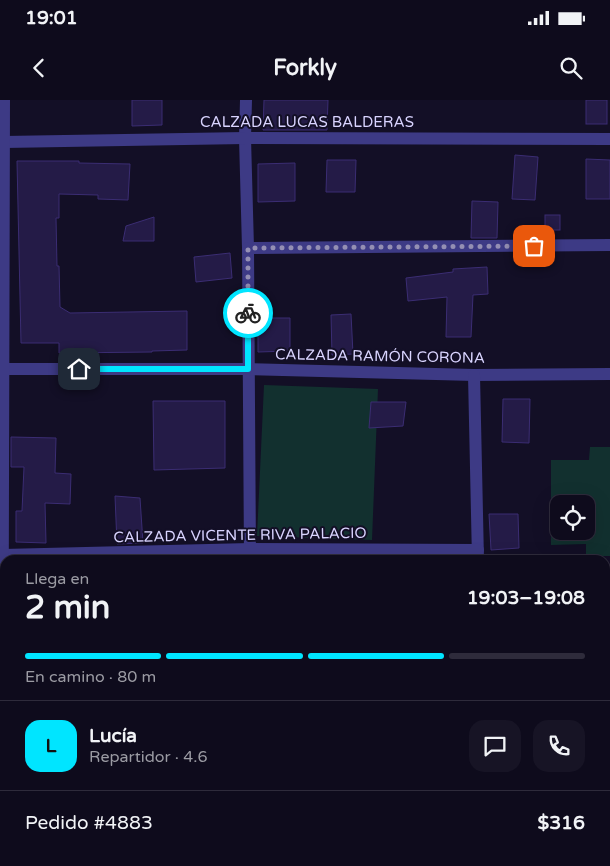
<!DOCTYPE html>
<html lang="es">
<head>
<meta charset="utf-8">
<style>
	body { margin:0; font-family:"Varela Round",sans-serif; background:#171425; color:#f1f3f6; height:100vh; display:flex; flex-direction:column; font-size:19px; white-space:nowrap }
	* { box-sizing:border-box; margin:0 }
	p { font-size:16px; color:#9b9ba3 }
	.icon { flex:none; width:28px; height:28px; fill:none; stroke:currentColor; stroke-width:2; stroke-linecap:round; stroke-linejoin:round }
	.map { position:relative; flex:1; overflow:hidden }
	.side { position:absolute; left:0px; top:455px; width:610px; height:311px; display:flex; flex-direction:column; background:#0e0b1c; border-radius:15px 15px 0 0; box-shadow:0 5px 20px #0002,0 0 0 1px #2e2b3b }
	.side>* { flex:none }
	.fabs { position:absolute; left:550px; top:395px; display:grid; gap:10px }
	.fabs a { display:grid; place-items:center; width:45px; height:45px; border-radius:10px; background:#0e0b1c; box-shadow:0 5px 20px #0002,0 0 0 1px #2e2b3b; font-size:25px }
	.pin { position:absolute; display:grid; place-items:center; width:42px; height:42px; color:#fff; margin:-21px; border-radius:10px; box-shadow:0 2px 8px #0006 }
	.courier { position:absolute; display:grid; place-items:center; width:50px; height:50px; margin:-25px; border:4px solid #00e5ff; border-radius:50%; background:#fff; color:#222; box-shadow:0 1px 6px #0007 }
	.head em { font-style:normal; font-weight:700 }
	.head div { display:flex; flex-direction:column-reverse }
	.head { display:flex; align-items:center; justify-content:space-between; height:85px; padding:0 25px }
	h1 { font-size:32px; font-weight:700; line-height:38px }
	.bar { display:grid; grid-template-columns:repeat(4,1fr); gap:8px 5px; align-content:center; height:60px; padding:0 25px }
	.bar i { height:6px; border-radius:4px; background:#2e2b3b }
	.bar .current { background:#00e5ff }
	.bar p { grid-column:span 4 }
	.line { display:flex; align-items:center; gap:12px; padding:0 25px; border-top:1px solid #2e2b3b }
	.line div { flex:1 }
	.round { display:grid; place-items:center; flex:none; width:52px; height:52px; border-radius:15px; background:#171425 }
	.status { display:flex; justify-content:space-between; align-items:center; height:35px; padding:0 25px; background:#0e0b1c; direction:ltr }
	.status svg { height:14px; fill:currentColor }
	header { display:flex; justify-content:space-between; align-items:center; height:65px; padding:0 25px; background:#0e0b1c; font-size:22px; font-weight:700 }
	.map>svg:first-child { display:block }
</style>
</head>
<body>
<div class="status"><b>19:01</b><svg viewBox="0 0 49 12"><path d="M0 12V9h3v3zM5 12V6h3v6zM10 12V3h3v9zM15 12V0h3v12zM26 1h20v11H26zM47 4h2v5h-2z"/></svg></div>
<header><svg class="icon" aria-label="back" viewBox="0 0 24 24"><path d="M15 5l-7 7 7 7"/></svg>Forkly<svg class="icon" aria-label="search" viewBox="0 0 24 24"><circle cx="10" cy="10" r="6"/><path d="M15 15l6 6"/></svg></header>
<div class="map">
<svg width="610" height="766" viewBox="0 0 610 766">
	<rect width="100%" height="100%" fill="#130f26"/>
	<g fill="#12302f" fill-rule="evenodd">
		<path d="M264 285 378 289 372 440 257 436Z"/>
		<path d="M590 347H610V456H586V444L551 445V360H589ZM559 404H586V431H559Z"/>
	</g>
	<g fill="#241b47" stroke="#3b2d73">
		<path d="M132 0H162V25L132 26Z"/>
		<path d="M264 0H328L327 30H263Z"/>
		<rect x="586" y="0" width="21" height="24"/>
		<path d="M515 55 538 57 535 100 512 99Z"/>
		<path d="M586 59 610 60V99H586Z"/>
		<path d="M327 60H356L355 92H326Z"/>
		<path d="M17 61H79V63L130 64 128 100 98 99V95L59 94V118H56L57 166H59L60 207 70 213 187 211V250L152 251V252L59 253V243H21Z"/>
		<path d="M295 63V101L258 102V64Z"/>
		<path d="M472 101 498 102 497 138H471Z"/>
		<rect x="545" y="115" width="15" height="15"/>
		<path d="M154 117V141H123L126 126Z"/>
		<path d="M230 153 232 178 196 182 194 157Z"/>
		<path d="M487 167 488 194 473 195 471 237H446L447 197 408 201 406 178 453 172V169Z"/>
		<path d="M351 214 353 254 332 255 331 215Z"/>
		<path d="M258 218H290V251L258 252Z"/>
		<path d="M503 299H530L529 343 502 342Z"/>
		<path d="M153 301H225V368L154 370Z"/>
		<path d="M371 302H406L403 326 369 328Z"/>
		<path d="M11 337 56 338 55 373 71 374 70 404 45 403 46 443 16 442V411H22L24 367H11Z"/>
		<path d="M115 396 140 398 143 443 117 444Z"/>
		<path d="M489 414H518L519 448 491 450Z"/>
	</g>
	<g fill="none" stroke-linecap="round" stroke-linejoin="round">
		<path stroke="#3d3a85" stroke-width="9" d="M42 761V766"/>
		<g stroke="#3d3a85" stroke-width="12">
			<path d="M246 0 245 38 248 148 250 460"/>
			<path d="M4 42 245 38 610 39"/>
			<path d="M248 148 610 145"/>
			<path d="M0 269H248L474 275 610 274"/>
			<path d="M474 275 478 460"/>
			<path d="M3 455 250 449 478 450"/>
			<path d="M605 701H610"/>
		</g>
		<path stroke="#3d3a85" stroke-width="12" d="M2 766 4 0"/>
	</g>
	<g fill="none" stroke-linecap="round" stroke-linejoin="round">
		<path stroke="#948fb3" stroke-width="5" stroke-dasharray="0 9" d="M248 213V148L534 146"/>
		<path stroke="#00e5ff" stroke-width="6" d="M79 269H248V213"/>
	</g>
	<g text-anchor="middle" stroke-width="4" stroke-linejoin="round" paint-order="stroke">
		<g font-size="15" fill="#d9d4ff" stroke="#130f26">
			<text x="307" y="27">CALZADA LUCAS BALDERAS</text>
			<text transform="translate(380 256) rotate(1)" y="5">CALZADA RAMÓN CORONA</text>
			<text transform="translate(240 435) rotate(-1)" y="5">CALZADA VICENTE RIVA PALACIO</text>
		</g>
	</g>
</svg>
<div class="fabs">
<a><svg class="icon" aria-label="locate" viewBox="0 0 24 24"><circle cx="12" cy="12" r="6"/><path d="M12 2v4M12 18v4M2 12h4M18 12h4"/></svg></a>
</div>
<div class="pin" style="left:534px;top:146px;background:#ea580c"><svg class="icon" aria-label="bag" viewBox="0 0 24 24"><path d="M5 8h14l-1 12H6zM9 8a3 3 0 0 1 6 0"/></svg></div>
<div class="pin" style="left:79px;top:269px;background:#1f2937"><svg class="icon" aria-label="home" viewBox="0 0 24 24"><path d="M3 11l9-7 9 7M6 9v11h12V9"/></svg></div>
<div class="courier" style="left:248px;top:213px"><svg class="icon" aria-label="bike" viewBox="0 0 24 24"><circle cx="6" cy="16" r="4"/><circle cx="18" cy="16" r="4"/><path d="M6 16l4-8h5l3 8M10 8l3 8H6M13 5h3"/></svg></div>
<section class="side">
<div class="head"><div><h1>2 min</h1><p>Llega en</p></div><em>19:03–19:08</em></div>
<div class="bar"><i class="current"></i><i class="current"></i><i class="current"></i><i></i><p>En camino · 80 m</p></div>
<div class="line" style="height:90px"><b class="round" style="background:#00e5ff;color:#111">L</b><div><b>Lucía</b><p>Repartidor · 4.6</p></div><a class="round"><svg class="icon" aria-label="chat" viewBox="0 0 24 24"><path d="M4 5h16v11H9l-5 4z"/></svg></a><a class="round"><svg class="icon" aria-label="phone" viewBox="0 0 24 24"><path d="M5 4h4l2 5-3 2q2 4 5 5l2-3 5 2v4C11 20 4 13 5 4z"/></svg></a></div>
<div class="line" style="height:65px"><div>Pedido #4883</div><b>$316</b></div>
</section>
</div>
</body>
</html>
